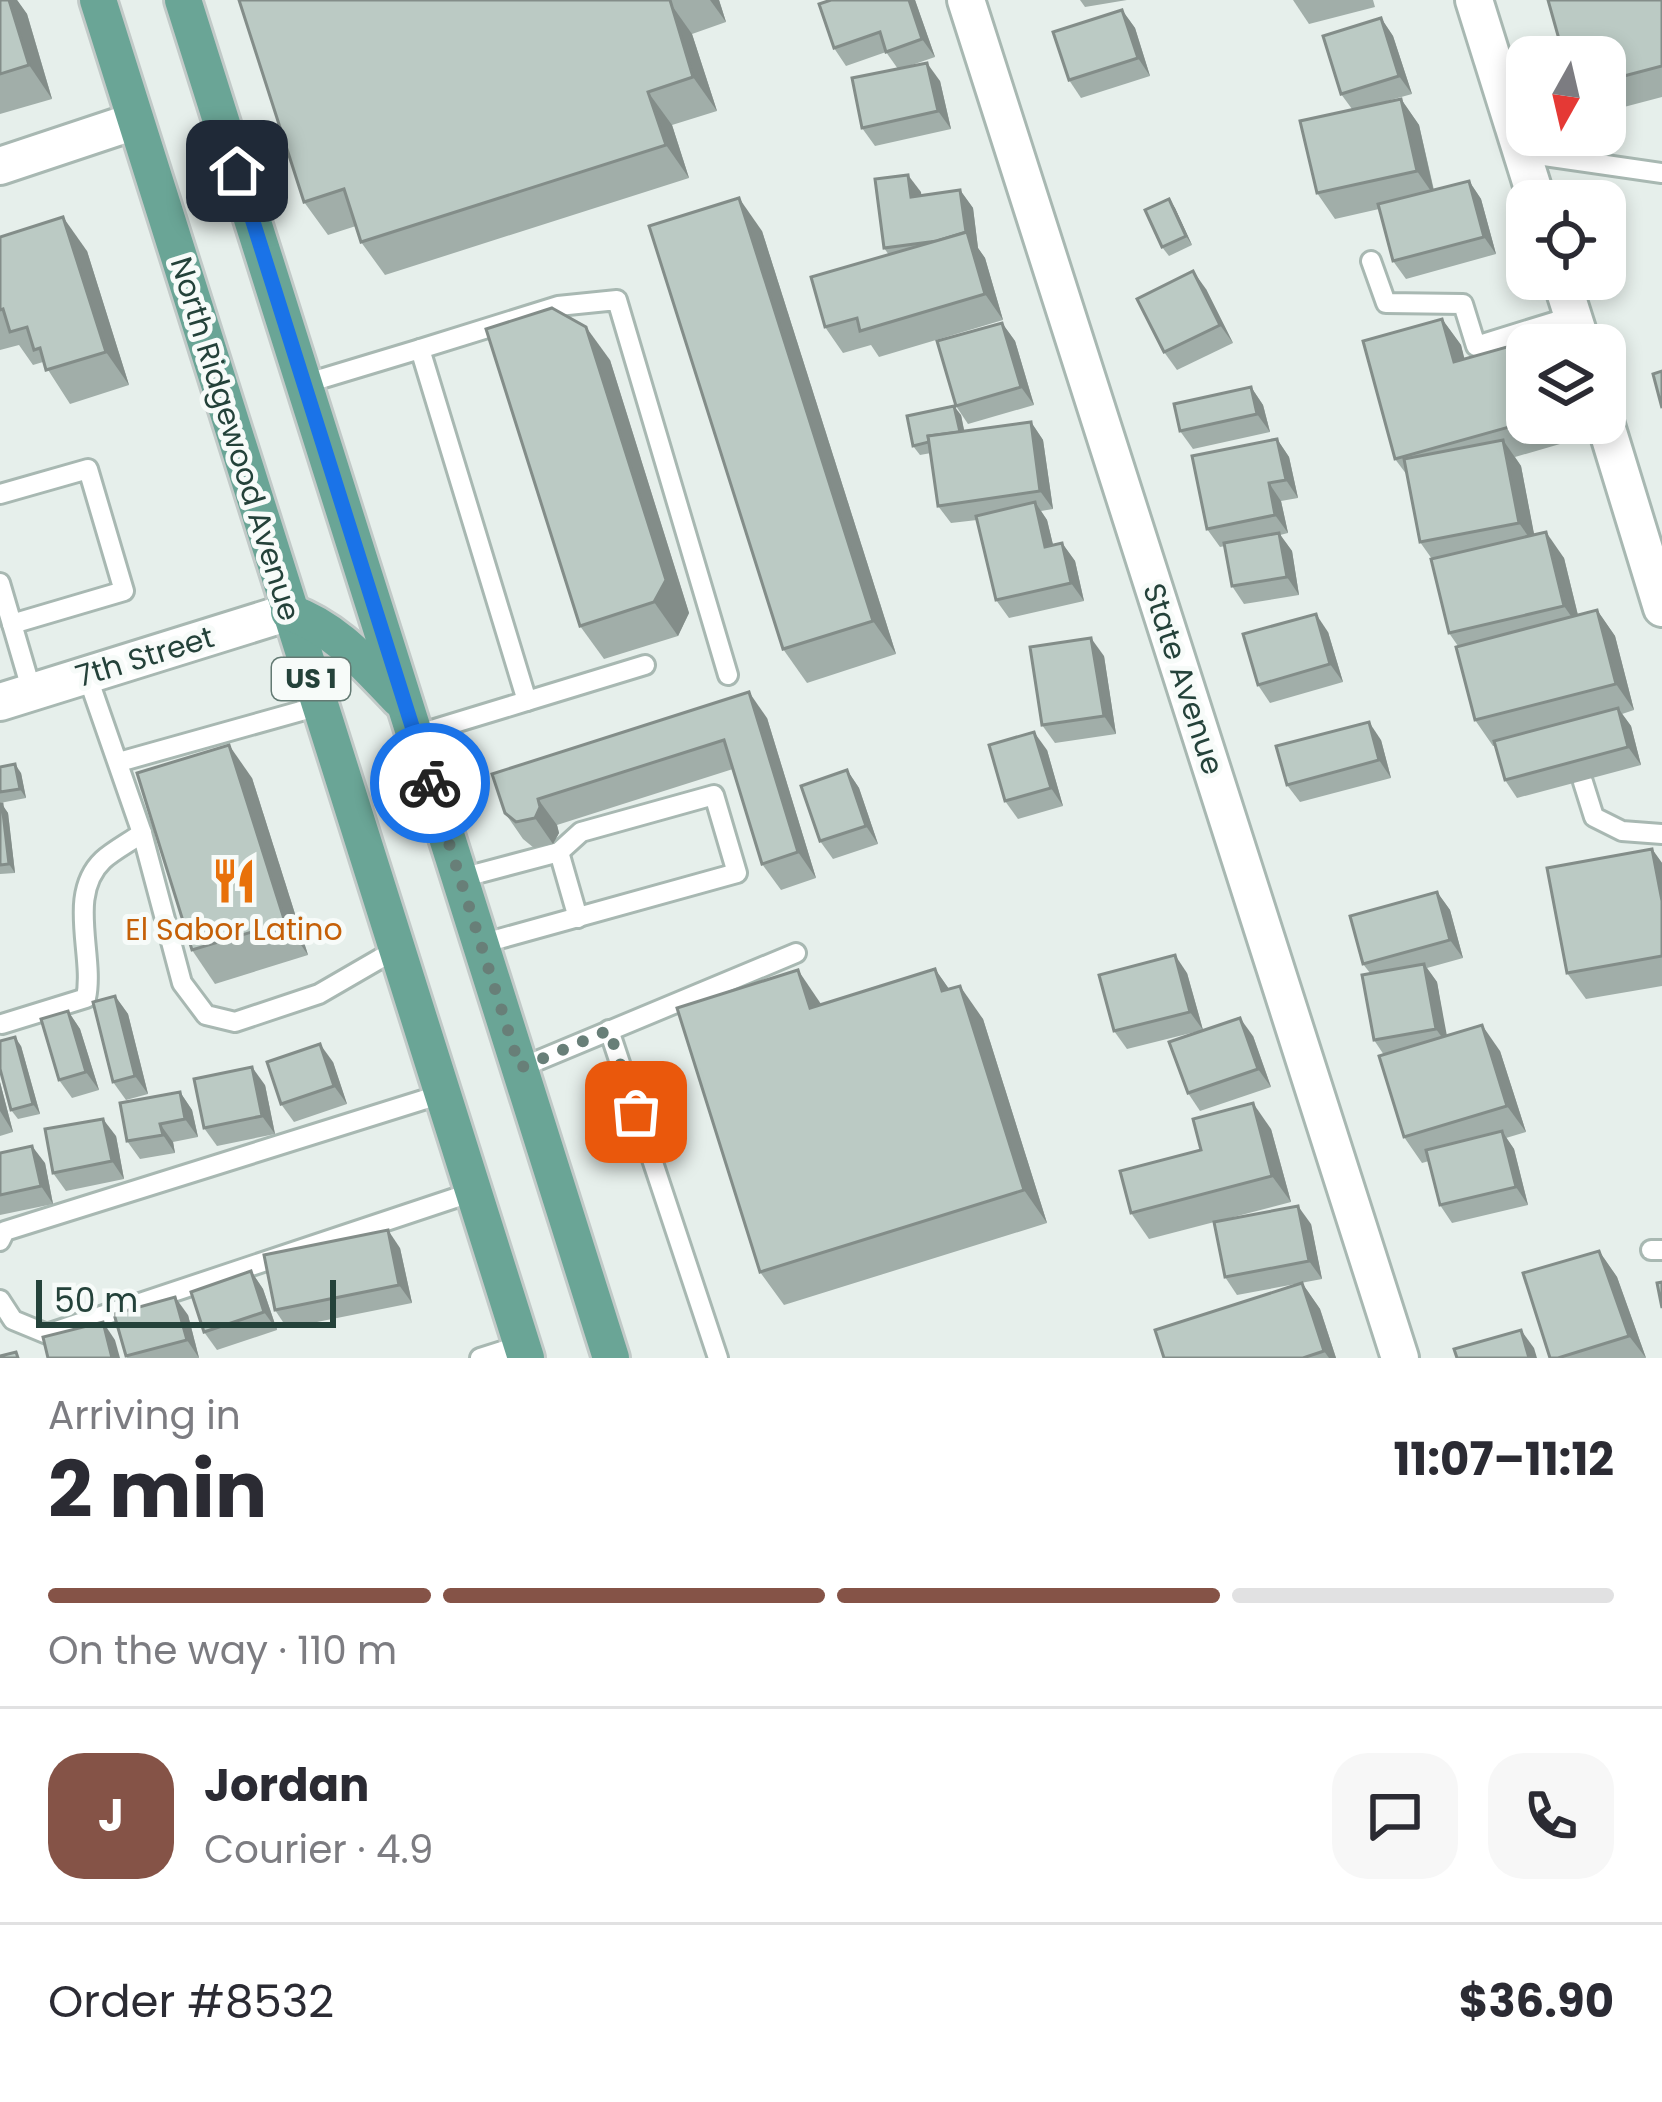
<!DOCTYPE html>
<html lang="en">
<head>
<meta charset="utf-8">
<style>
	body { margin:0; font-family:Poppins,sans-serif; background:#f7f7f7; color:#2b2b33; height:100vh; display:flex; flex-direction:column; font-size:45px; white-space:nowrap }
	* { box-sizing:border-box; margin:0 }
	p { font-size:39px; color:#7c7c81 }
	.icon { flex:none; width:66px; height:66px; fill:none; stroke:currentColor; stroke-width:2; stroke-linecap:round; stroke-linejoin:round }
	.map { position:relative; height:1358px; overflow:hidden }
	.side { display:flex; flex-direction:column; background:#fff; flex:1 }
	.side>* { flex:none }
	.needle { width:78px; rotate:188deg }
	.buttons { position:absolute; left:1506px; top:36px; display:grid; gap:24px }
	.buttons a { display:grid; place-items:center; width:120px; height:120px; border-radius:24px; background:#fff; box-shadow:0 6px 18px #0003; font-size:60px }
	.scale { position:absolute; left:36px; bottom:30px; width:300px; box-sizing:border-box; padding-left:12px; border:6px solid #24423a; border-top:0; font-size:33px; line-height:42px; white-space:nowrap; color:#24423a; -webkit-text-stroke:9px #f7fbf9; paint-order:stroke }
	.pin { position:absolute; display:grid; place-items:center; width:102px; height:102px; color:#fff; margin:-51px; border-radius:24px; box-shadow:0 6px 18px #0006 }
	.courier { position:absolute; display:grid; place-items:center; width:120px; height:120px; margin:-60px; border:9px solid #1a73e8; border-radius:50%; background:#fff; color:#222; box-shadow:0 3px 15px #0007 }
	.head em { font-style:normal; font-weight:700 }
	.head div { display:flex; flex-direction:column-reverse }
	.head { display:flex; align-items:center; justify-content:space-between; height:204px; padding:0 48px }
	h1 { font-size:78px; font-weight:700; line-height:90px }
	.bar { display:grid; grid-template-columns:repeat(4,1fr); gap:18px 12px; align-content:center; height:144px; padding:0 48px }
	.bar i { height:15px; border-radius:9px; background:#e1e1e2 }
	.bar .active { background:#855347 }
	.bar p { grid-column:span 4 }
	.line { display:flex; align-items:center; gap:30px; padding:0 48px; border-top:3px solid #e1e1e2 }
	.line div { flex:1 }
	.round { display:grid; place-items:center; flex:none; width:126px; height:126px; border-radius:36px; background:#f7f7f7 }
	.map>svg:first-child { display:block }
</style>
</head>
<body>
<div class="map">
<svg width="1662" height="1358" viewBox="0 0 1662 1358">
	<rect width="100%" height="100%" fill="#e6efeb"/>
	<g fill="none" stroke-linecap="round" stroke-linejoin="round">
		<g stroke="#a8b8b2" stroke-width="24">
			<g id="service">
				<path d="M1523 153 1662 173"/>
				<path d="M1371 261 1386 303 1463 304 1476 346 1573 316"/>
				<path d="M420 349 558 306 617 300 728 675"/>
				<path d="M304 384 420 349 527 701 415 735"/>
				<path d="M0 494 88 469 124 591 12 624"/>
				<path d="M0 583 32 692"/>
				<path d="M87 675 142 833 182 983 206 1015 235 1022 319 994 395 950"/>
				<path d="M527 701 645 665"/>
				<path d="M119 762 319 706"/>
				<path d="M1583 782 1594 817 1622 831 1662 834"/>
				<path d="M559 852 578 918"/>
				<path d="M461 878 559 852 581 832 714 795 737 873 481 944"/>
				<path d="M2 1024 86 998C95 955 66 895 103 860 114 850 130 842 142 833"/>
				<path d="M609 1030 718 1358"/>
				<path d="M520 1068 796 953"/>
				<path d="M0 1241 5 1231 442 1094"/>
				<path d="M1651 1250H1662"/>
				<path d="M0 1300 13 1320 47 1334 473 1192"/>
				<path d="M480 1358 521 1345"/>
			</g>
		</g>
		<g stroke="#a8b8b2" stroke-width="42">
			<g id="minor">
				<path d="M966 0 1400 1358"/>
				<path d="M1474 0 1537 201"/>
				<path d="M0 166 135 121"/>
				<path d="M1561 279 1582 345"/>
				<path d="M1605 422 1662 608"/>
				<path d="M0 702 289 612"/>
			</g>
		</g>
		<g stroke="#c2cac8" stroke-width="42">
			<g id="primary">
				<path d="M98 0 526 1358"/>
				<path d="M183 0 611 1358"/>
				<path d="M289 612C337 629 365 664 399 699"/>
			</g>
		</g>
		<use href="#service" stroke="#fff" stroke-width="18"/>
		<use href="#minor" stroke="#fff" stroke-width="36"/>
		<use href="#primary" stroke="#6aa596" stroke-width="36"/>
	</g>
	<g fill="#a1aea9">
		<path d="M0 0H17L27 14 52 99 0 114Z"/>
		<path d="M239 0H719L726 22 692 34 717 111 672 125 689 178 385 275 361 242 356 226 328 235 304 202Z"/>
		<path d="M831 0H915L935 57 906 67 940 81 951 129 875 146 862 128 898 69 886 52 846 66 834 48Z"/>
		<path d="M1080 0H1127L1085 7Z"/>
		<path d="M1293 0H1373L1375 7 1309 24Z"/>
		<path d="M1662 0V97L1605 112V57Z"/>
		<path d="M1122 10 1135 28 1150 76 1081 98 1069 80Z"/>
		<path d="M1381 18 1393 36 1412 94 1387 101 1401 99 1419 125 1434 190 1469 181 1481 199 1496 254 1406 279 1393 261 1379 209 1335 219 1317 193 1352 109 1341 94Z"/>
		<path d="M960 190 973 208 978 248 985 258 1003 320 879 357 871 345 843 353 825 327 889 255 884 248 921 192V196Z"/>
		<path d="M1169 199 1175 208 1192 245 1169 256 1162 247Z"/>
		<path d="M762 231 896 654 807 683 783 649Z"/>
		<path d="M0 237 87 251 129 385 70 404 43 362 33 365 19 345 0 350Z"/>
		<path d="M1206 289 1233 343 1177 370 1164 352Z"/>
		<path d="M1442 319 1461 345 1464 359 1521 343 1527 352V423H1554L1560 444 1515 457 1521 466 1534 535 1564 558 1578 615 1597 610 1615 636 1634 710 1622 714 1631 726 1641 765 1517 798 1505 780 1495 746H1493L1475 720 1458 646 1449 633 1432 559 1420 542 1407 475 1395 459Z"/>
		<path d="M1002 323 1015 341 1034 405 968 424 956 406Z"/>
		<path d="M610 360 689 613 678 636 604 659 580 626Z"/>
		<path d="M1251 387 1263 405 1270 432 1193 449 1180 431Z"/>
		<path d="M961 415 964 431 1031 422 1043 440 1053 509 1041 511 1047 520 1053 545 1062 543 1075 561 1084 601 1009 618 996 600 977 520 951 523 938 506 931 453 920 455 913 446Z"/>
		<path d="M1277 439 1289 457 1298 498 1281 501 1288 533 1280 535 1292 551 1299 595 1244 604 1232 586 1225 546 1220 547 1207 529Z"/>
		<path d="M1328 632 1343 682 1270 703 1258 685Z"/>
		<path d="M1104 656 1116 734 1055 743 1042 725Z"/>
		<path d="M767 718 816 878 781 890 762 864 733 769 557 825 559 833 553 844 534 848 523 839 505 813 492 774Z"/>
		<path d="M1381 740 1391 778 1300 802 1287 785Z"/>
		<path d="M1047 750 1063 806 1018 819 1005 801Z"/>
		<path d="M0 767 21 773 26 798 0 803Z"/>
		<path d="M847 770 859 788 878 844 833 859 820 841Z"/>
		<path d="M252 778 308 955 215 984 192 950Z"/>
		<path d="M0 804 8 813 15 873 0 874Z"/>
		<path d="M1652 849 1662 863V986L1586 999 1567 973Z"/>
		<path d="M1437 892 1450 910 1463 958 1427 968 1437 982 1446 1036 1500 1051 1526 1132 1506 1138 1514 1149 1528 1205 1452 1223 1440 1205 1429 1161 1422 1163 1404 1137 1384 1055 1374 1040 1370 973 1363 964Z"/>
		<path d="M935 969 949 989 983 1019 1047 1223 784 1305 760 1272 821 1004Z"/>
		<path d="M1187 973 1203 1030 1127 1049 1114 1031Z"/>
		<path d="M115 996 128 1014 148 1094 126 1100 113 1082Z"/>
		<path d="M68 1011 80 1029 99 1090 72 1098 59 1080Z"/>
		<path d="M1253 1036 1271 1087 1200 1111 1188 1093Z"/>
		<path d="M21 1046 40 1114 18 1119 11 1110Z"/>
		<path d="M333 1062 347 1104 294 1122 281 1104Z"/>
		<path d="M0 1082 13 1132 0 1136Z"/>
		<path d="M265 1085 275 1134 217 1146 204 1128Z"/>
		<path d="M180 1092 192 1110 198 1137 173 1142 175 1153 140 1159 127 1141Z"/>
		<path d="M1271 1129 1291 1202 1149 1239 1131 1213 1201 1150Z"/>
		<path d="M116 1136 124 1179 66 1191 53 1173Z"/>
		<path d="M0 1153 45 1163 53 1204 0 1215Z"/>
		<path d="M1311 1224 1322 1279 1237 1295 1225 1277Z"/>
		<path d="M400 1248 412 1303 287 1328 275 1310Z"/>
		<path d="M1599 1251 1617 1277 1646 1358H1550Z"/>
		<path d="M251 1271 263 1289 277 1330 217 1350 204 1332Z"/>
		<path d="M1302 1283 1320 1309 1336 1358H1164Z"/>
		<path d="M188 1315 199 1358H127L126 1356Z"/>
	</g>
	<g fill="#838d89">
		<path d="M9 0H17L27 14 52 99 29 65Z"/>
		<path d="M668 0 692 34 717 111 693 77Z"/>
		<path d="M710 0H719L726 22Z"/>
		<path d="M909 0H915L935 57 922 39Z"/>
		<path d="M1122 10 1135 28 1150 76 1138 58Z"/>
		<path d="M1381 18 1393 36 1412 94 1399 76Z"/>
		<path d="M927 63 940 81 951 129 938 111Z"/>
		<path d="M648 92 672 125 689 178 666 145Z"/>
		<path d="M1401 99 1419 125 1435 197 1417 171Z"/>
		<path d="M908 175 921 192 924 215 911 197Z"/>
		<path d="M1469 181 1481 199 1496 254 1484 237Z"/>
		<path d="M960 190 973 208 978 248 985 258 1003 320 985 294 966 236Z"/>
		<path d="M739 198 762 231 896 654 873 621Z"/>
		<path d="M1169 199 1175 208 1192 245 1186 236Z"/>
		<path d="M63 217 87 251 129 385 106 352Z"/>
		<path d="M1193 271 1206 289 1233 343 1220 325Z"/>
		<path d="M1442 319 1461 345 1472 388 1454 362Z"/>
		<path d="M1002 323 1015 341 1034 405 1021 387Z"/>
		<path d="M586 327 610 360 689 613 678 636 654 602Z"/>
		<path d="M1251 387 1263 405 1270 432 1257 414Z"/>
		<path d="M954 406 961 415 967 444 961 435Z"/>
		<path d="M1031 422 1043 440 1053 509 1040 491Z"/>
		<path d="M1545 423H1554L1560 444Z"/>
		<path d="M1277 439 1289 457 1298 498 1286 480Z"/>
		<path d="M1503 440 1521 466 1537 549 1519 523Z"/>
		<path d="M1269 483 1281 501 1288 533 1275 515Z"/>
		<path d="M1035 502 1047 520 1058 565 1045 547Z"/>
		<path d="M1546 532 1564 558 1582 632 1564 606Z"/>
		<path d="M1279 533 1292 551 1299 595 1287 577Z"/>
		<path d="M1062 543 1075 561 1084 601 1071 583Z"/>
		<path d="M1597 610 1615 636 1634 710 1616 684Z"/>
		<path d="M1316 614 1328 632 1343 682 1330 664Z"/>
		<path d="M1091 638 1104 656 1116 734 1104 716Z"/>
		<path d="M749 692 767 718 816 878 798 852Z"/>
		<path d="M1618 708 1631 726 1641 765 1628 747Z"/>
		<path d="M1369 722 1381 740 1391 778 1379 760Z"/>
		<path d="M1034 732 1047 750 1063 806 1051 788Z"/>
		<path d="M229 745 252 778 308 955 285 922Z"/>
		<path d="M15 764 21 773 26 798 20 789Z"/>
		<path d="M847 770 859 788 878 844 866 826Z"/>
		<path d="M538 799 557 825 559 833 553 844 535 818Z"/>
		<path d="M2 804 8 813 15 873 9 864Z"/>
		<path d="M1652 849 1662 863V901Z"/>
		<path d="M1437 892 1450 910 1463 958 1450 940Z"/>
		<path d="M1175 955 1187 973 1203 1030 1190 1012Z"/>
		<path d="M1424 964 1437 982 1449 1047 1436 1029Z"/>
		<path d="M935 969 958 1002 942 991Z"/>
		<path d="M798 970 821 1004 810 1008Z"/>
		<path d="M960 986 983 1019 1047 1223 1024 1190Z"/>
		<path d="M115 996 128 1014 148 1094 135 1076Z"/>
		<path d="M68 1011 80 1029 99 1090 86 1072Z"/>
		<path d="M1240 1018 1253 1036 1271 1087 1258 1069Z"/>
		<path d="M1482 1025 1500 1051 1526 1132 1507 1106Z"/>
		<path d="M15 1037 21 1046 40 1114 33 1104Z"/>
		<path d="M320 1044 333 1062 347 1104 334 1086Z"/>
		<path d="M252 1067 265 1085 275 1134 262 1116Z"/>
		<path d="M0 1082 13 1132 0 1111Z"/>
		<path d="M180 1092 192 1110 198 1137 185 1119Z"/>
		<path d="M1253 1103 1271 1129 1291 1202 1272 1176Z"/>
		<path d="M103 1119 116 1136 124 1179 112 1161Z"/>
		<path d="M160 1124 173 1142 175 1153 163 1135Z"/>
		<path d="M1502 1131 1514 1149 1528 1205 1516 1187Z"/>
		<path d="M32 1146 45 1163 53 1204 41 1186Z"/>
		<path d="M1298 1206 1311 1224 1322 1279 1309 1261Z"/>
		<path d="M388 1230 400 1248 412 1303 399 1285Z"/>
		<path d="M1599 1251 1617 1277 1646 1358 1629 1336Z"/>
		<path d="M251 1271 263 1289 277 1330 264 1312Z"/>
		<path d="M1302 1283 1320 1309 1336 1358H1329L1324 1351Z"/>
		<path d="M175 1297 188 1315 199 1358 187 1340Z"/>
		<path d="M103 1322 115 1340 120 1358H112Z"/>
		<path d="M1521 1330 1534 1348 1537 1358H1529Z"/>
	</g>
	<g fill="#bbcac4" stroke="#838d89" stroke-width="3">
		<path d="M0 0H9L29 65 0 74Z"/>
		<path d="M239 0H670L693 77 648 92 666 145 361 242 344 189 304 202Z"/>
		<path d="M831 0H909L922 39 886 52 880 32 834 48 819 4Z"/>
		<path d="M1548 0H1662V66L1605 81V57H1564Z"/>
		<path d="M1122 10 1138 58 1069 80 1053 32Z"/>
		<path d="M1381 18 1399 76 1341 94 1323 36Z"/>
		<path d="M927 63 938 111 862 128 852 78Z"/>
		<path d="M1401 99 1417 171 1317 193 1300 121Z"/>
		<path d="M908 175 911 197 960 190 966 232 937 241 884 248 875 179Z"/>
		<path d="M1469 181 1484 237 1393 261 1378 204Z"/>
		<path d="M739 198 873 621 783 649 649 226Z"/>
		<path d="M1169 199 1186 236 1162 247 1145 210Z"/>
		<path d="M63 217 106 352 46 370 40 348 34 350 27 327 10 332 3 309 0 310V237Z"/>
		<path d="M967 232 985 294 860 331 857 318 825 327 811 277Z"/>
		<path d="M1193 271 1220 325 1164 352 1137 299Z"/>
		<path d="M552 308 586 327 666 580 654 602 580 626 486 329Z"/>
		<path d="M1442 319 1454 362 1521 343 1527 366V422L1395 459 1363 341Z"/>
		<path d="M1002 323 1021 387 956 406 937 341Z"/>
		<path d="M1662 371V408L1653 374Z"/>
		<path d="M1251 387 1257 414 1180 431 1174 404Z"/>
		<path d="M954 406 960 432 928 436 929 442 913 446 907 416Z"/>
		<path d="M1031 422 1040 491 938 506 928 436Z"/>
		<path d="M1277 439 1286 480 1269 483 1275 515 1207 529 1192 456Z"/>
		<path d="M1503 440 1519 523 1420 542 1404 459Z"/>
		<path d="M1035 502 1045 547 1062 543 1071 583 996 600 976 516Z"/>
		<path d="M1546 532 1564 606 1449 633 1431 559Z"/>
		<path d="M1279 533 1287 577 1232 586 1224 543Z"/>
		<path d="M1597 610 1616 684 1475 720 1456 647Z"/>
		<path d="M1316 614 1330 664 1258 685 1243 634Z"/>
		<path d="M1091 638 1104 716 1042 725 1030 647Z"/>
		<path d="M749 692 798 852 762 864 724 740 538 799 540 807 535 818 516 822 505 813 492 774Z"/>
		<path d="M1618 708 1628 747 1505 780 1494 741Z"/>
		<path d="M1369 722 1379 760 1287 785 1276 746Z"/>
		<path d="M1034 732 1051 788 1005 801 989 745Z"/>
		<path d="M229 745 285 922 192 950 137 773Z"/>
		<path d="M15 764 20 789 0 792V767Z"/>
		<path d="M847 770 866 826 820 841 801 786Z"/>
		<path d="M0 804H2L9 864 0 865Z"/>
		<path d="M1652 849 1662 901V956L1567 973 1547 868Z"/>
		<path d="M1437 892 1450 940 1363 964 1350 916Z"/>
		<path d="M1175 955 1190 1012 1114 1031 1099 975Z"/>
		<path d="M1424 964 1436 1029 1374 1040 1362 975Z"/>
		<path d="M935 969 942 991 960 986 1024 1190 760 1272 677 1008 798 970 810 1008Z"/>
		<path d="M115 996 135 1076 113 1082 93 1002Z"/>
		<path d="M68 1011 86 1072 59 1080 41 1019Z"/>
		<path d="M1240 1018 1258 1069 1188 1093 1169 1042Z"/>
		<path d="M1482 1025 1507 1106 1404 1137 1379 1056Z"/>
		<path d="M15 1037 33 1104 11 1110 0 1069V1041Z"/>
		<path d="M320 1044 334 1086 281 1104 267 1062Z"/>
		<path d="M252 1067 262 1116 204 1128 194 1079Z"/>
		<path d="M180 1092 185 1119 160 1124 163 1135 127 1141 120 1103Z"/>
		<path d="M1253 1103 1272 1176 1131 1213 1120 1171 1201 1150 1193 1119Z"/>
		<path d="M103 1119 112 1161 53 1173 45 1129Z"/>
		<path d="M1502 1131 1516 1187 1440 1205 1426 1150Z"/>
		<path d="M32 1146 41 1186 0 1195V1153Z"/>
		<path d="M1298 1206 1309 1261 1225 1277 1214 1222Z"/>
		<path d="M388 1230 399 1285 275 1310 264 1255Z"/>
		<path d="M1599 1251 1629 1336 1558 1358H1550L1523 1273Z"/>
		<path d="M251 1271 264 1312 204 1332 191 1292Z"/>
		<path d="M1662 1282V1308L1657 1283Z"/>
		<path d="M1302 1283 1324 1351 1303 1358H1164L1155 1330Z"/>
		<path d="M175 1297 187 1340 126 1356 114 1314Z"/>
		<path d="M103 1322 112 1358H48L43 1337Z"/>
		<path d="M1521 1330 1529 1358H1457L1454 1349Z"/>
		<path d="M16 1352 18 1358H0V1356Z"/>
	</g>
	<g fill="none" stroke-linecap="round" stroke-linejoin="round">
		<path stroke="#687f78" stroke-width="12" stroke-dasharray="0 21.6" d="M430 783 520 1068 609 1030 636 1112"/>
		<path stroke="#1a73e8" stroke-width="15" d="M237 171 430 783"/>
	</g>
	<defs>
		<g id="restaurant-bare" transform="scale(3.6)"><path d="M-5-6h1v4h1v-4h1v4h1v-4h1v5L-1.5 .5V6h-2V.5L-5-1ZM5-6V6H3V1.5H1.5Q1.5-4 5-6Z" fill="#e8710a" stroke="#f7fbf9" stroke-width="2.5" paint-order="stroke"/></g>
	</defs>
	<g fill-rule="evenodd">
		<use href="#restaurant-bare" x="234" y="881"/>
	</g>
	<g text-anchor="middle" stroke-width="10" stroke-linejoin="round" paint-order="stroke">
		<rect fill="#f7fbf9" stroke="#637a73" stroke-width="3" x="272" y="658" width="78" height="42" rx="9"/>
		<g font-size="27" font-weight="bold" fill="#24423a">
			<text x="311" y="688">US 1</text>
		</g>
		<g font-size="30" fill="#24423a" stroke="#f7fbf9">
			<text transform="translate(235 439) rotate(73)" y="10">North Ridgewood Avenue</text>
			<text transform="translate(145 657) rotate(-17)" y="10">7th Street</text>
			<text transform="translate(1183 679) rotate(72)" y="10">State Avenue</text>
		</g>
		<g font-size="30" fill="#c56008" stroke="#f7fbf9">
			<text x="234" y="940">El Sabor Latino</text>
		</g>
	</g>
</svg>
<div class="buttons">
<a><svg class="needle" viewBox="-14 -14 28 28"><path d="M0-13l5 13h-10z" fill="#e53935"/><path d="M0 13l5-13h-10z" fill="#7c7c81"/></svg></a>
<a><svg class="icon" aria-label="locate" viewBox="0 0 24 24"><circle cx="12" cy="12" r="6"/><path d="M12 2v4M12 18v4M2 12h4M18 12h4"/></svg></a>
<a><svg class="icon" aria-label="layers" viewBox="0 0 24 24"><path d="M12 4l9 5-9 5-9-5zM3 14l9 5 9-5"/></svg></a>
</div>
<div class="scale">50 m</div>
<div class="pin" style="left:636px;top:1112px;background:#ea580c"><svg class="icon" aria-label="bag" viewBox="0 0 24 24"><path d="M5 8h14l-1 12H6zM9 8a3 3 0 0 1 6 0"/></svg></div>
<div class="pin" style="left:237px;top:171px;background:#1f2937"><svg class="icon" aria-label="home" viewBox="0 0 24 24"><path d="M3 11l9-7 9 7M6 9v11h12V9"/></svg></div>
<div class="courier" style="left:430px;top:783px"><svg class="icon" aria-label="bike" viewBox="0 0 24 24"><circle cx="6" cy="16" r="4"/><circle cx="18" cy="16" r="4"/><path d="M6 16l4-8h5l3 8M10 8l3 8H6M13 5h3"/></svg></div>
</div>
<section class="side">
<div class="head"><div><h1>2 min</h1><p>Arriving in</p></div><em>11:07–11:12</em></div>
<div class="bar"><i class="active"></i><i class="active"></i><i class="active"></i><i></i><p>On the way · 110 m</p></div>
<div class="line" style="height:216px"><b class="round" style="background:#855347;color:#fff">J</b><div><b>Jordan</b><p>Courier · 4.9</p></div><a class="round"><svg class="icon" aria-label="chat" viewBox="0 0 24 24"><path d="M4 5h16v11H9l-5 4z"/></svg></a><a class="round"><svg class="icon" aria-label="phone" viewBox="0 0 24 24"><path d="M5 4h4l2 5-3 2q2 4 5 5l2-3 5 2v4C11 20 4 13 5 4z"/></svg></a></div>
<div class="line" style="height:156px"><div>Order #8532</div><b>$36.90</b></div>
</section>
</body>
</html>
